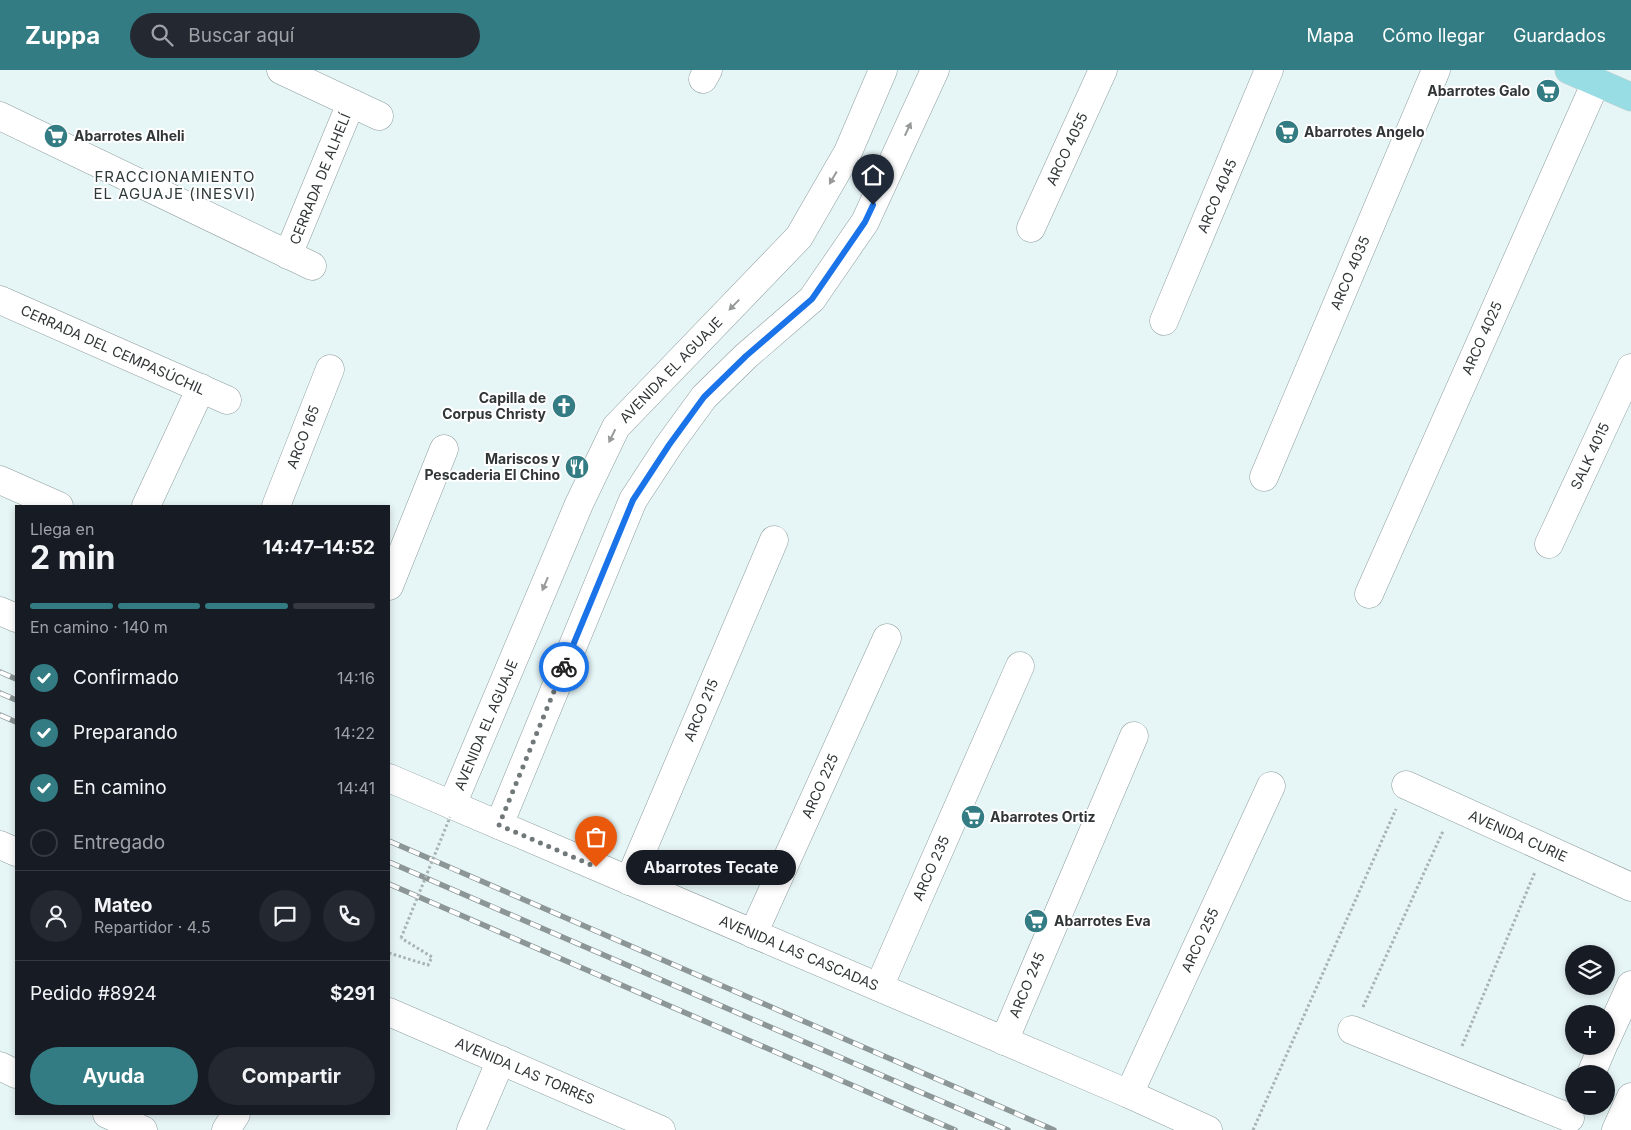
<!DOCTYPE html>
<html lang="es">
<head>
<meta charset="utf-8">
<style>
	body { margin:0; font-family:Inter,sans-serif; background:#242831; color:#f1f3f6; height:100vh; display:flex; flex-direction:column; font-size:19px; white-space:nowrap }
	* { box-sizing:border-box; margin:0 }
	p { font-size:16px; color:#9ea1a6 }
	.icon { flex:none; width:28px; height:28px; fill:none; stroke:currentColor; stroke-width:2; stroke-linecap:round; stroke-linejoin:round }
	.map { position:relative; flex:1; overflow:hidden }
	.sheet { position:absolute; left:15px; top:435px; width:375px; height:610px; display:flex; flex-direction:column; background:#171b24; border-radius:0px; box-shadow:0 2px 8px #0003 }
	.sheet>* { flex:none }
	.controls { position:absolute; left:1565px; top:875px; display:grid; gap:10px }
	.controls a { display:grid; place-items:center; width:50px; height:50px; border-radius:50%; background:#171b24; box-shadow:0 2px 8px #0003; font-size:25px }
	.pin { position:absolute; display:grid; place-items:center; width:42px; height:42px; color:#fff; margin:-51px -21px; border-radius:50% 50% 50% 0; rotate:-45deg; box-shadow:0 0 5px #0007 }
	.pin .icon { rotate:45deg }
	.courier { position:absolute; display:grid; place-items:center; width:50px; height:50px; margin:-25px; border:4px solid #1a73e8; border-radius:50%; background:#fff; color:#222; box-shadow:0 1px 6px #0007 }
	.bubble { position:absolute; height:35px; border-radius:18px; background:#171b24; box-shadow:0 2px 8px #0003; font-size:16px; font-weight:700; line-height:35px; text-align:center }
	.summary em { font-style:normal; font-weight:700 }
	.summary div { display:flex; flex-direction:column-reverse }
	.summary { display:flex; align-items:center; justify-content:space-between; height:85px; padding:0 15px }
	h1 { font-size:32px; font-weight:700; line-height:38px }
	.bar { display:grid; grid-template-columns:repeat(4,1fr); gap:8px 5px; align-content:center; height:60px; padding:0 15px }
	.bar i { height:6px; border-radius:4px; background:#363941 }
	.bar .selected { background:#347c83 }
	.bar p { grid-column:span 4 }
	.line { display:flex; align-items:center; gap:12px; padding:0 15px; border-top:1px solid #363941 }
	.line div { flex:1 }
	.round { display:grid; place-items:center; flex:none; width:52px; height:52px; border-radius:26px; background:#242831 }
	ol { padding:0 15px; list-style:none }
	li { display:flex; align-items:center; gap:15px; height:55px }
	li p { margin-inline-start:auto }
	li .icon { padding:5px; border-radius:50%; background:#347c83; color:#fff; stroke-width:4 }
	li:last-child { color:#9ea1a6 }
	li i { width:28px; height:28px; border:2px solid #363941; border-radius:50% }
	.button { display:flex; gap:10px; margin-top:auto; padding:10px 15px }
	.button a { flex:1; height:58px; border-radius:30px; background:#347c83; color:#fff; font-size:20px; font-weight:700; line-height:58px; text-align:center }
	.button a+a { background:#242831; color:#f1f3f6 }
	header { display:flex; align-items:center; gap:30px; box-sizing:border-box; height:70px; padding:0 25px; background:#347c83; color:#fff }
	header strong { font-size:24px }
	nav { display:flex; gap:28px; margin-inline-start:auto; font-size:18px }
	.search { width:350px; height:45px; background:#242831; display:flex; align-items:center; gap:12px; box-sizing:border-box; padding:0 18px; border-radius:28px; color:#9ea1a6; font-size:19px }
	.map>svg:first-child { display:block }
</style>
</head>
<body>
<header>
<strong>Zuppa</strong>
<div class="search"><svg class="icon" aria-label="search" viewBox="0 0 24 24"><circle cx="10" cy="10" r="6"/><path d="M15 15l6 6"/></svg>Buscar aquí</div>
<nav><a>Mapa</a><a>Cómo llegar</a><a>Guardados</a></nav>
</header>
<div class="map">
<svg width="1631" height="1060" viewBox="0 0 1631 1060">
	<rect width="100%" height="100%" fill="#e6f5f6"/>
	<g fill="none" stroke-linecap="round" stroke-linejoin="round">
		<g stroke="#8e9c9d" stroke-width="29">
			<g id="minor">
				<path d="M281 0 379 46"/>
				<path d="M703 9 708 0"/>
				<path d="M0 46 312 196"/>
				<path d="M1031 158 1103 0"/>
				<path d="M288 185 351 33"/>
				<path d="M0 230 227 330"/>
				<path d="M1164 251 1269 0"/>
				<path d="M1264 407 1436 0"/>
				<path d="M0 410 59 436"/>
				<path d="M146 436 201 318"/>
				<path d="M276 436 330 299"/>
				<path d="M1549 474 1631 298"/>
				<path d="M389 516 444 379"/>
				<path d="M1369 524 1596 12"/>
				<path d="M0 541 16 548"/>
				<path d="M389 708 1129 1024 1208 1060"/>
				<path d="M1406 715 1631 817"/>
				<path d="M452 735 579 434 616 357 799 167 848 82 883 0"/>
				<path d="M499 755 633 430 669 375 704 327 746 286 812 229 865 152 935 0"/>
				<path d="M0 775 16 782"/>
				<path d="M629 811 774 470"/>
				<path d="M753 864 887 568"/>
				<path d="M879 917 1020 596"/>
				<path d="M389 942 661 1060"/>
				<path d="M1352 960 1570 1048"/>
				<path d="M1606 970 1631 915"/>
				<path d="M1004 971 1134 666"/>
				<path d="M0 996 16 1004"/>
				<path d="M1591 1004 1603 976"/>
				<path d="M1129 1024 1271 716"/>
				<path d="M107 1044 143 1060"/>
				<path d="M226 1060 236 1044"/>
				<path d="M471 1060 501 990"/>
				<path d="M1616 1060 1631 1027"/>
			</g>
		</g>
		<g stroke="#cdcfcf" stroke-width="29">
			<path id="major" d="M1569 0 1631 27"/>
		</g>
		<g stroke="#a8b3b4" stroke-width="3" stroke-dasharray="2.5 2.5" stroke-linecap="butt">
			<path d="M389 883 428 895 432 887 401 868"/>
			<path d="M1363 937 1443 761"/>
			<path d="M1462 976 1535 802"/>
			<path d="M1253 1060 1396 739"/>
		</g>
		<use href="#minor" stroke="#fff" stroke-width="28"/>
		<use href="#major" stroke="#98dde4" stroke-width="28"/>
		<g stroke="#8c9697" stroke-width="5.5">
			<g id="rail">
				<path d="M0 602 16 609"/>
				<path d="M0 623 16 630"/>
				<path d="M0 645 16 652"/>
				<path d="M389 771 1054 1060"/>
				<path d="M389 792 1008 1060"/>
				<path d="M389 814 955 1060"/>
			</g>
		</g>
		<use href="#rail" stroke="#fff" stroke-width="4" stroke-dasharray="11" stroke-linecap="butt"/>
		<path stroke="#a8b3b4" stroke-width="3" stroke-dasharray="2.5 2.5" stroke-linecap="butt" d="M401 868 450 747"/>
	</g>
	<defs><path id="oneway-solid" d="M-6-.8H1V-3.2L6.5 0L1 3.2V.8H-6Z" transform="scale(1.25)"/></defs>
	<g fill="#989a9a">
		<use href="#oneway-solid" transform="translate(908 59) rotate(-65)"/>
		<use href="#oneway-solid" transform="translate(833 108) rotate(120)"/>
		<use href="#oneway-solid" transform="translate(734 235) rotate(134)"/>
		<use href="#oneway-solid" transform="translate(612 366) rotate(116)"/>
		<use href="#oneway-solid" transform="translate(545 514) rotate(113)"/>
	</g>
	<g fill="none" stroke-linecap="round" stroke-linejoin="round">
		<path stroke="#707879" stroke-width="5" stroke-dasharray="0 9" d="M564 597 499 755 596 797"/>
		<path stroke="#1a73e8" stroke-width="6" d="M564 597 633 430 669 375 704 327 746 286 812 229 865 152 873 135"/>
	</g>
	<defs>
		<g id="supermarket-disc" transform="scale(1.25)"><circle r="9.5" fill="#347c83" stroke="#fff"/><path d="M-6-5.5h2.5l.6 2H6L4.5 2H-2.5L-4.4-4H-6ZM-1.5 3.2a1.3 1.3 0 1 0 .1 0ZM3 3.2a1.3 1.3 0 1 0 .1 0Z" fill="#fff"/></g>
		<g id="church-disc" transform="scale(1.25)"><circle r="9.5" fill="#347c83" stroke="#fff"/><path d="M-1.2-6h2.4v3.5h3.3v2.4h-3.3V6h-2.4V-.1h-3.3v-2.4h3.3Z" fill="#fff"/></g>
		<g id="restaurant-disc" transform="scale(1.25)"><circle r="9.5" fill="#347c83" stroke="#fff"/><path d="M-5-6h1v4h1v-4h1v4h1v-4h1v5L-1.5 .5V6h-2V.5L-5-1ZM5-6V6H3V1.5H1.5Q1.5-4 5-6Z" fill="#fff"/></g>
	</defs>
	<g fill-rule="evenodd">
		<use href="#supermarket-disc" x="1548" y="21"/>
		<use href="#supermarket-disc" x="1287" y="62"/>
		<use href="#supermarket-disc" x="56" y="66"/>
		<use href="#church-disc" x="564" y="336"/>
		<use href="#restaurant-disc" x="577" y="397"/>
		<use href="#supermarket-disc" x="973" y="747"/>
		<use href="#supermarket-disc" x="1036" y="851"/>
	</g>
	<g text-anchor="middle" stroke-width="4" stroke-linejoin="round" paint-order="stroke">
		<g font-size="14" font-weight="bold" fill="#303536" stroke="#fff" text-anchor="start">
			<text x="1530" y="26" text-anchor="end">Abarrotes Galo</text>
			<text x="1304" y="67">Abarrotes Angelo</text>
			<text x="74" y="71">Abarrotes Alheli</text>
			<text x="546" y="333" text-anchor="end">Capilla de<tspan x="546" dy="16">Corpus Christy</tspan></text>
			<text x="560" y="394" text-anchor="end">Mariscos y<tspan x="560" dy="16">Pescaderia El Chino</tspan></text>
			<text x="990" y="752">Abarrotes Ortiz</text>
			<text x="1054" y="856">Abarrotes Eva</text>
		</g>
		<g font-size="14" fill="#303536" stroke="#fff">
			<text transform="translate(1067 79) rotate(-65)" y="5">ARCO 4055</text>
			<text transform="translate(320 109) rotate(-68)" y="5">CERRADA DE ALHELÍ</text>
			<text transform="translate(1217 126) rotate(-67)" y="5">ARCO 4045</text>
			<text transform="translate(1350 203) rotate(-67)" y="5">ARCO 4035</text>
			<text transform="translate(1482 268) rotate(-66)" y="5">ARCO 4025</text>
			<text transform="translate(113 280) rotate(24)" y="5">CERRADA DEL CEMPASÚCHIL</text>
			<text transform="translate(671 300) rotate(-46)" y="5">AVENIDA EL AGUAJE</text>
			<text transform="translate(303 367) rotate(-69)" y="5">ARCO 165</text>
			<text transform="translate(1590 386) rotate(-65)" y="5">SALK 4015</text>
			<text transform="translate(701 640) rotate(-67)" y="5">ARCO 215</text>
			<text transform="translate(486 655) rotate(-67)" y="5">AVENIDA EL AGUAJE</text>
			<text transform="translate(820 716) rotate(-66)" y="5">ARCO 225</text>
			<text transform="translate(1518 766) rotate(24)" y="5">AVENIDA CURIE</text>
			<text transform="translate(931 798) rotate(-66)" y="5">ARCO 235</text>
			<text transform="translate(1200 870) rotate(-65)" y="5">ARCO 255</text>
			<text transform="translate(799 883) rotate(23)" y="5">AVENIDA LAS CASCADAS</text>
			<text transform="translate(1027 915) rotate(-67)" y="5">ARCO 245</text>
			<text transform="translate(525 1001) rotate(23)" y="5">AVENIDA LAS TORRES</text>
		</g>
		<g font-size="15" letter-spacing="1" fill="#2f3a3b" stroke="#fff">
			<text x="175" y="112">FRACCIONAMIENTO<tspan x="175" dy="17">EL AGUAJE (INESVI)</tspan></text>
		</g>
	</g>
</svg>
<div class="controls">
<a><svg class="icon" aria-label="layers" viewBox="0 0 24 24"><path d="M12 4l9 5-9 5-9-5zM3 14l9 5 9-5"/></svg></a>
<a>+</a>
<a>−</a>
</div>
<div class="pin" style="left:596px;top:797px;background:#ea580c"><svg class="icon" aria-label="bag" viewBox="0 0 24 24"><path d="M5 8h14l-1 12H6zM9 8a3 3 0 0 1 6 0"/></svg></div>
<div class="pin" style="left:873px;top:135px;background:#1f2937"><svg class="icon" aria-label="home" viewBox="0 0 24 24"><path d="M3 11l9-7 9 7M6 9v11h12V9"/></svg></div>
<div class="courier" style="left:564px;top:597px"><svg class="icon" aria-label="bike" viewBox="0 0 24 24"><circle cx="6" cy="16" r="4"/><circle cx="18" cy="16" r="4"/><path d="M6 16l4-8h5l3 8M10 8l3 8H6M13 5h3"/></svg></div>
<div class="bubble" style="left:626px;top:780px;width:170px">Abarrotes Tecate</div>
<section class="sheet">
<div class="summary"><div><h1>2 min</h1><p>Llega en</p></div><em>14:47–14:52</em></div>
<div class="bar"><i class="selected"></i><i class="selected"></i><i class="selected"></i><i></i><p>En camino · 140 m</p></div>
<ol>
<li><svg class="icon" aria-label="check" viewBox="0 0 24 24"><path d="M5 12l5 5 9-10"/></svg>Confirmado<p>14:16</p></li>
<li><svg class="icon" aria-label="check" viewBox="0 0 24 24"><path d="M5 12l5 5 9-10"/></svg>Preparando<p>14:22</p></li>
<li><svg class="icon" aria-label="check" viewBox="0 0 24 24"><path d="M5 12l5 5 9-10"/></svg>En camino<p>14:41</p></li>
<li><i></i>Entregado</li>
</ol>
<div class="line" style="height:90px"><a class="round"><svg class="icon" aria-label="person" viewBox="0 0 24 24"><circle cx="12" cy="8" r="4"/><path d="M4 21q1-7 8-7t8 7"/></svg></a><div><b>Mateo</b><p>Repartidor · 4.5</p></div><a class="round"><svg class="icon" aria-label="chat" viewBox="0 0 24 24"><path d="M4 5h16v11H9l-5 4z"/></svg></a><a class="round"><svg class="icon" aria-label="phone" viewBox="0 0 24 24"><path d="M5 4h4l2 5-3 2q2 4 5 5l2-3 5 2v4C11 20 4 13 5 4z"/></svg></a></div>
<div class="line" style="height:65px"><div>Pedido #8924</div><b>$291</b></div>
<div class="button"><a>Ayuda</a><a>Compartir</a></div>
</section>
</div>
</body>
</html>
